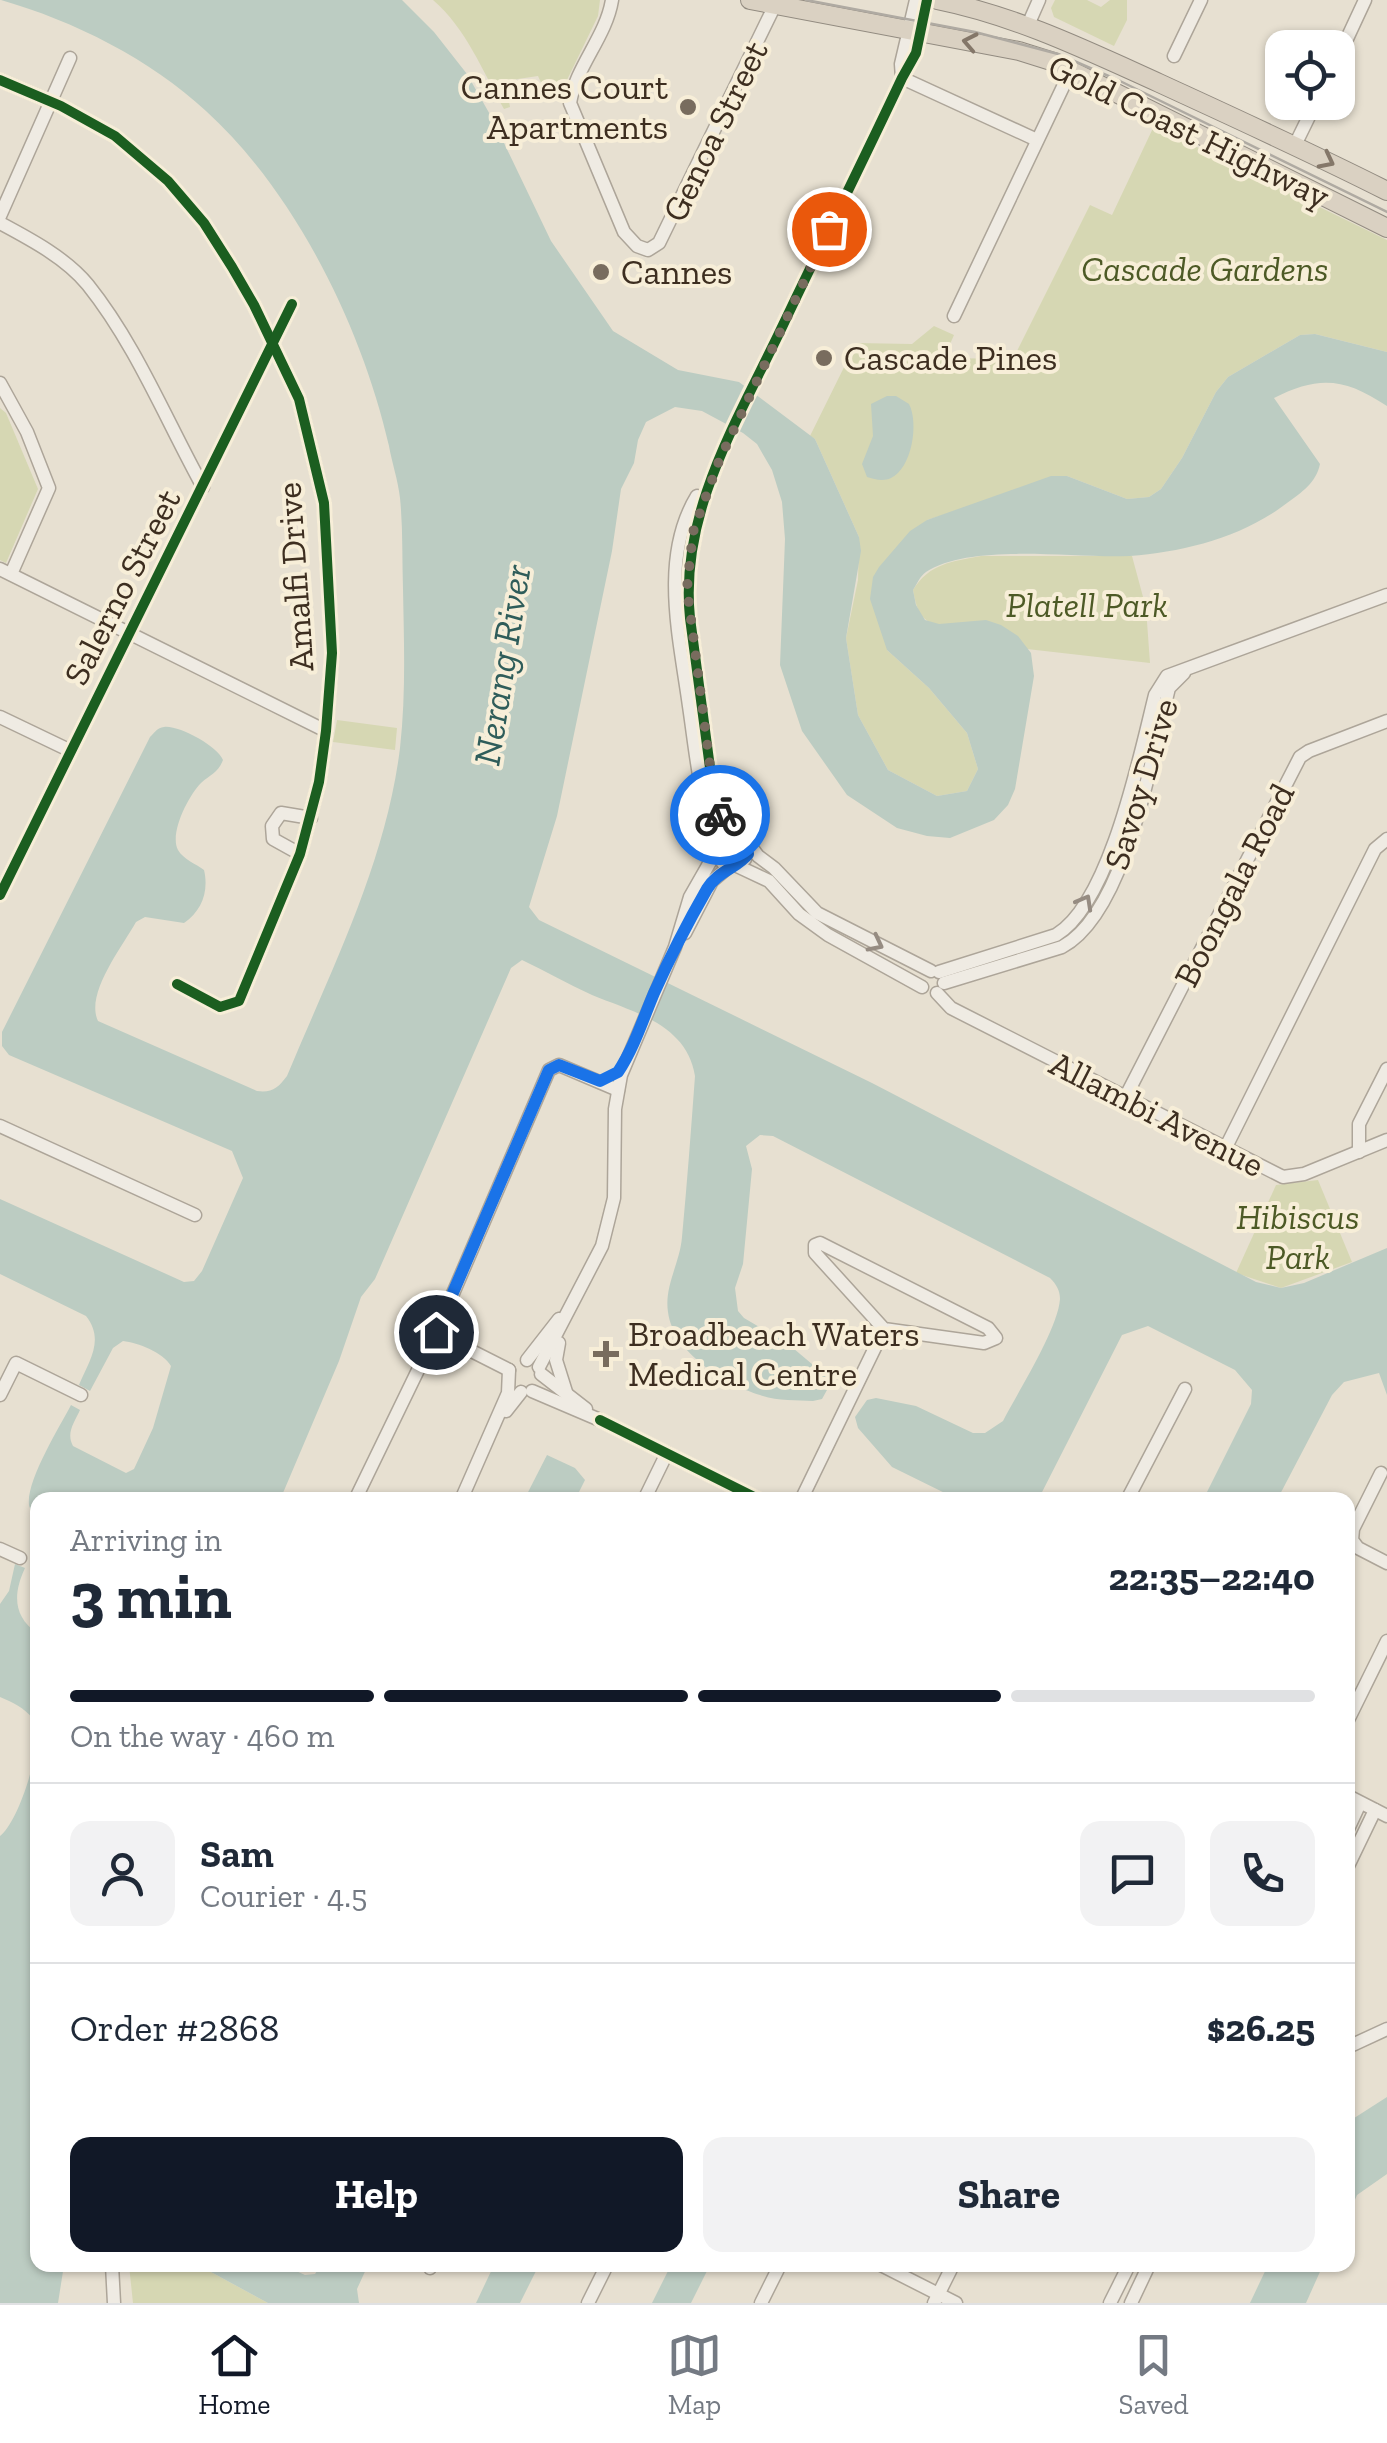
<!DOCTYPE html>
<html lang="en">
<head>
<meta charset="utf-8">
<style>
	body { margin:0; font-family:"Zilla Slab",serif; background:#f2f2f3; color:#1f2937; height:100vh; display:flex; flex-direction:column; font-size:38px; white-space:nowrap }
	* { box-sizing:border-box; margin:0 }
	p { font-size:32px; color:#747a83 }
	.icon { flex:none; width:55px; height:55px; fill:none; stroke:currentColor; stroke-width:2; stroke-linecap:round; stroke-linejoin:round }
	.map { position:relative; flex:1; overflow:hidden }
	.side { position:absolute; left:30px; top:1492px; width:1325px; height:780px; display:flex; flex-direction:column; background:#fff; border-radius:20px; box-shadow:0 2px 8px #0004 }
	.side>* { flex:none }
	.tools { position:absolute; left:1265px; top:30px; display:grid; gap:20px }
	.tools a { display:grid; place-items:center; width:90px; height:90px; border-radius:20px; background:#fff; box-shadow:0 2px 8px #0004; font-size:50px }
	.pin { position:absolute; display:grid; place-items:center; width:85px; height:85px; color:#fff; margin:-42px; border:5px solid #fff; border-radius:50%; box-shadow:0 2px 10px #0007 }
	.courier { position:absolute; display:grid; place-items:center; width:100px; height:100px; margin:-50px; border:8px solid #1a73e8; border-radius:50%; background:#fff; color:#222; box-shadow:0 2px 12px #0007 }
	.headline em { font-style:normal; font-weight:800 }
	.headline div { display:flex; flex-direction:column-reverse }
	.headline { display:flex; align-items:center; justify-content:space-between; height:170px; padding:0 40px }
	h1 { font-size:65px; font-weight:800; line-height:75px }
	.bar { display:grid; grid-template-columns:repeat(4,1fr); gap:15px 10px; align-content:center; height:120px; padding:0 40px }
	.bar i { height:12px; border-radius:8px; background:#e0e1e3 }
	.bar .on { background:#111827 }
	.bar p { grid-column:span 4 }
	.line { display:flex; align-items:center; gap:25px; padding:0 40px; border-top:2px solid #e0e1e3 }
	.line div { flex:1 }
	.round { display:grid; place-items:center; flex:none; width:105px; height:105px; border-radius:20px; background:#f2f2f3 }
	.primary-button { display:flex; gap:20px; margin-top:auto; padding:20px 40px }
	.primary-button a { flex:1; height:115px; border-radius:20px; background:#111827; color:#fff; font-size:40px; font-weight:800; line-height:115px; text-align:center }
	.primary-button a+a { background:#f2f2f3; color:#1f2937 }
	.dock { display:flex; justify-content:space-around; align-items:center; height:140px; border-top:2px solid #e0e1e3; background:#fff; font-size:28px; color:#747a83 }
	.dock a { display:grid; justify-items:center; gap:5px }
	.dock .on { color:#111827 }
	.map>svg:first-child { display:block }
</style>
</head>
<body>
<div class="map">
<svg width="1387" height="2303" viewBox="0 0 1387 2303">
	<rect width="100%" height="100%" fill="#e7e0d1"/>
	<g fill="#d6d7b3">
		<path d="M433 0H600L598 16 567 80 543 87 538 76 505 81 510 107 504 109C483 72 466 28 433 0Z"/>
		<path d="M1055 0H1087L1101 7 1110 0H1127V20L1114 46 1054 17 1051 8Z"/>
		<path d="M1154 126 1387 240V352L1315 334 1300 335 1228 377 1216 392 1182 458 1161 489 1149 497 1127 499 1067 476 927 520 887 650 929 688 967 733 978 769 967 791 937 796 888 770 858 715 846 638 858 580 859 537 815 439 810 436 856 343 912 344 934 326 954 335 944 358 1013 359 1090 205 1112 215Z"/>
		<path d="M0 408 6 413 38 489 6 563 0 560Z"/>
		<path d="M981 556H1132L1146 608 1150 663 1027 649C991 600 949 639 925 619 917 613 915 600 913 590 930 563 951 562 981 556Z"/>
		<path d="M337 720 397 728 395 750 333 742Z"/>
		<path d="M1318 1180 1352 1262 1281 1288 1236 1273 1276 1185Z"/>
		<path d="M129 2265H198L268 2303H133Z"/>
	</g>
	<g fill="#bcccc2">
		<path d="M1 0H402L434 32 467 74 492 118 551 241 613 331 678 370 739 382 815 439 859 537 861 551 846 638 858 715 888 770 937 796 967 791 978 769 967 733 929 688 887 650 870 599 873 577 879 567 910 531 927 520 1051 476H1067L1127 499 1149 497 1161 489 1182 458 1216 392 1228 377 1300 335 1315 334 1387 352V406C1345 378 1319 375 1274 398L1320 464C1316 483 1302 492 1287 503 1243 537 1184 552 1130 556 1075 559 971 542 926 572 920 576 917 584 913 590L916 605 925 620 939 624 986 620 1001 625 1018 636 1031 653 1034 676 1015 789 1008 805 994 820 950 838 927 836 897 828 847 795 802 731 780 665 785 539 782 502 772 470 757 444 743 433 702 411 675 407 646 422 638 440 634 463 621 489 612 551 557 816 529 907 539 920 872 1083 1256 1282 1281 1288 1304 1283 1387 1248V1395L1379 1373 1344 1382 1332 1395 1277 1500H1203L1251 1404 1252 1390 1235 1370 1148 1326 1122 1335 1038 1500H959L892 1467 858 1428 855 1417 867 1400 876 1398 916 1406 973 1433H985L1003 1421C1018 1392 1058 1329 1060 1299 1060 1290 1056 1284 1050 1278L773 1136 760 1135 746 1146 752 1169 743 1264 735 1288 738 1311 744 1318 787 1343 825 1375 827 1390 822 1399 813 1401C796 1400 777 1401 760 1395 724 1384 673 1352 668 1312 664 1286 680 1263 682 1237 687 1184 691 1130 695 1076 687 1024 633 1012 592 995 568 984 545 971 522 960L511 968 375 1279 361 1297 339 1361 280 1500H38L37 1519C35 1516 30 1510 29 1505 26 1481 59 1428 71 1405L80 1410C74 1423 66 1433 73 1446L126 1473 134 1469 153 1428 171 1366C163 1352 138 1343 123 1341L113 1348 90 1391 79 1385C89 1361 105 1340 86 1316L0 1274V1199L184 1282 194 1281 202 1271 243 1178 232 1151 9 1055 2 1046V1032L150 737C155 732 157 728 164 727 179 725 217 746 223 760 218 773 211 774 201 783 189 795 169 833 178 850 183 859 196 864 204 870 209 891 202 911 184 923L145 917 136 922C122 947 85 994 98 1021L257 1091C272 1093 278 1088 287 1076 331 970 386 863 400 748 406 695 404 642 403 589 402 558 403 527 400 498 398 480 392 463 389 446 362 328 296 193 206 111 150 59 74 21 1 0Z"/>
		<path d="M887 396H896L909 404C919 423 912 468 891 478 883 482 874 479 867 477L862 464 873 436 871 404Z"/>
		<path d="M547 1455 575 1468 585 1480 575 1500H524Z"/>
		<path d="M15 1564 25 1568C13 1594 13 1616 37 1633L38 2265H64L58 2303H0V1836C19 1822 46 1739 33 1719 25 1708 12 1702 0 1697V1604L9 1591Z"/>
		<path d="M1387 2097V2174L1357 2195 1348 2216V2122Z"/>
		<path d="M198 2265H283L305 2275 315 2274 321 2265H368L357 2289 359 2303H268Z"/>
		<path d="M494 2265H539L520 2303H476Z"/>
		<path d="M671 2265H710L691 2303H652Z"/>
		<path d="M1268 2265H1323L1306 2303H1250Z"/>
	</g>
	<g fill="none" stroke-linecap="round" stroke-linejoin="round">
		<g stroke="#ada599" stroke-width="15">
			<g id="minor">
				<path d="M612 0C606 37 576 66 570 103L624 232 637 246 648 250 659 243 775 5"/>
				<path d="M1028 25 1039 0"/>
				<path d="M1174 56 1201 0"/>
				<path d="M1338 58 1365 0"/>
				<path d="M902 78 1037 140"/>
				<path d="M902 78 901 64 916 0"/>
				<path d="M0 80 61 106 115 136 168 181 204 223 232 267 254 305 299 399 324 503 332 653 326 731 319 782 300 854 239 1001 220 1007 177 984"/>
				<path d="M1295 145 1316 102"/>
				<path d="M0 216 70 58"/>
				<path d="M0 223C30 239 66 258 88 285 136 345 166 420 203 487"/>
				<path d="M954 316 1071 70"/>
				<path d="M0 383 27 432 49 488 11 574"/>
				<path d="M697 496C659 558 680 639 689 706 696 753 699 795 716 840"/>
				<path d="M0 569 326 731"/>
				<path d="M0 717 71 751"/>
				<path d="M733 831 715 805 690 618C679 512 739 418 783 325 822 243 863 161 902 78L916 53 927 0"/>
				<path d="M749 844 758 856 774 868 817 913 931 971"/>
				<path d="M300 854 273 839 272 826 281 813 311 818"/>
				<path d="M735 865 769 881 799 914 828 935 922 987"/>
				<path d="M0 895 292 304"/>
				<path d="M685 933 712 881 731 865"/>
				<path d="M939 972 1056 935C1110 903 1140 755 1155 695L1167 676 1387 595"/>
				<path d="M944 983 1062 947C1126 913 1152 755 1169 688L1184 673"/>
				<path d="M937 993 951 1008 1283 1177 1304 1174 1387 1140"/>
				<path d="M1125 1098 1300 757 1309 751 1387 721"/>
				<path d="M0 1126 195 1215"/>
				<path d="M1225 1149 1375 849 1387 839"/>
				<path d="M1359 1152V1124L1387 1069"/>
				<path d="M820 1243 988 1328 996 1338 984 1343 884 1329 815 1253V1245Z"/>
				<path d="M436 1333 509 1370"/>
				<path d="M559 1343 556 1360 567 1395"/>
				<path d="M527 1360 559 1319"/>
				<path d="M539 1367 602 1246 614 1198 615 1109 621 1075 675 947 690 897 710 862 720 835 733 831 747 842 745 859 735 865 723 863 715 852"/>
				<path d="M541 1374 586 1409"/>
				<path d="M532 1391 600 1420 760 1500"/>
				<path d="M0 1395 16 1363 81 1395"/>
				<path d="M506 1411 521 1392"/>
				<path d="M1381 1473 1353 1529 1352 1540 1358 1548 1387 1563"/>
				<path d="M355 1500 436 1333 549 1070 559 1065 618 1090"/>
				<path d="M461 1500 508 1393 509 1370"/>
				<path d="M644 1500 667 1453"/>
				<path d="M801 1500 884 1329"/>
				<path d="M1127 1500 1185 1389"/>
				<path d="M0 1549 20 1558"/>
				<path d="M1348 1720 1387 1641"/>
				<path d="M1348 1796 1387 1816"/>
				<path d="M1348 1829 1360 1803"/>
				<path d="M1348 1866 1375 1810"/>
				<path d="M1348 2047 1387 2029"/>
				<path d="M112 2265 114 2303"/>
				<path d="M881 2265 956 2303"/>
				<path d="M430 2268 431 2265"/>
				<path d="M588 2303 607 2265"/>
				<path d="M761 2303 780 2265"/>
				<path d="M934 2303 953 2265"/>
				<path d="M1110 2303 1129 2265"/>
				<path d="M1131 2303 1149 2265"/>
			</g>
		</g>
		<g stroke="#928b80" stroke-width="20">
			<g id="highway">
				<path d="M750 0 1019 51 1054 62 1387 228"/>
				<path d="M937 0C1016 16 1086 50 1159 83 1235 118 1312 153 1387 191"/>
			</g>
		</g>
		<use href="#minor" stroke="#efebe3" stroke-width="12"/>
		<use href="#highway" stroke="#dad1c2" stroke-width="18"/>
		<path stroke="#afaaa2" stroke-width="2.5" d="M806 0 975 32 1058 54 1120 81 1387 212"/>
		<g stroke="#f7eed8" stroke-width="16">
			<g id="cycleway">
				<path d="M0 80 61 106 115 136 168 181 204 223 232 267 254 305 299 399 324 503 332 653 326 731 319 782 300 854 239 1001 220 1007 177 984"/>
				<path d="M733 831 715 805 690 618C679 512 739 418 783 325 822 243 863 161 902 78L916 53 927 0"/>
				<path d="M0 895 292 304"/>
				<path d="M600 1420 760 1500"/>
			</g>
		</g>
		<use href="#cycleway" stroke="#1b5e20" stroke-width="10"/>
	</g>
	<defs><path id="oneway-chevron" d="M-2-3.5L2.5 0L-2 3.5" fill="none" stroke-width="1.6" stroke-linecap="round" stroke-linejoin="round" transform="scale(2.5)"/></defs>
	<g stroke="#847769">
		<use href="#oneway-chevron" transform="translate(970 42) rotate(-169)"/>
		<use href="#oneway-chevron" transform="translate(1327 161) rotate(27)"/>
	</g>
	<g stroke="#968c82">
		<use href="#oneway-chevron" transform="translate(1085 902) rotate(-61)"/>
		<use href="#oneway-chevron" transform="translate(876 944) rotate(27)"/>
	</g>
	<g fill="none" stroke-linecap="round" stroke-linejoin="round">
		<path stroke="#786c5e" stroke-width="10" stroke-dasharray="0 18" d="M720 815 715 805 687 588 693 532 719 461 829 229"/>
		<path stroke="#1a73e8" stroke-width="12" d="M436 1332 549 1070 559 1065 600 1081 618 1072C634 1048 643 1019 654 993 670 957 688 922 707 889 718 871 737 868 748 854L744 836 733 831 720 815"/>
	</g>
	<g fill="#786c5e" stroke="#f7eed8" stroke-width="4">
		<circle cx="688" cy="107" r="10"/>
		<circle cx="601" cy="272" r="10"/>
		<circle cx="824" cy="358" r="10"/>
		<path d="M601 1339h10v10h10v10h-10v10h-10v-10h-10v-10h10z"/>
	</g>
	<g text-anchor="middle" stroke-width="8" stroke-linejoin="round" paint-order="stroke">
		<g font-size="35" fill="#3d2e20" stroke="#f7eed8" text-anchor="start">
			<text x="668" y="99" text-anchor="end">Cannes Court<tspan x="668" dy="40">Apartments</tspan></text>
			<text x="621" y="284">Cannes</text>
			<text x="844" y="370">Cascade Pines</text>
			<text x="628" y="1346">Broadbeach Waters<tspan x="628" dy="40">Medical Centre</tspan></text>
		</g>
		<g font-size="35" fill="#3d2e20" stroke="#f7eed8">
			<text transform="translate(715 131) rotate(-64)" y="12">Genoa Street</text>
			<text transform="translate(1189 131) rotate(26)" y="12">Gold Coast Highway</text>
			<text transform="translate(295 577) rotate(-94)" y="12">Amalfi Drive</text>
			<text transform="translate(122 587) rotate(-63)" y="12">Salerno Street</text>
			<text transform="translate(1141 784) rotate(-73)" y="12">Savoy Drive</text>
			<text transform="translate(1234 885) rotate(-63)" y="12">Boongala Road</text>
			<text transform="translate(1157 1114) rotate(27)" y="12">Allambi Avenue</text>
		</g>
		<g font-size="35" font-style="italic" fill="#4d5a26" stroke="#f7eed8">
			<text x="1205" y="281">Cascade Gardens</text>
			<text x="1087" y="617">Platell Park</text>
			<text x="1298" y="1229">Hibiscus<tspan x="1298" dy="40">Park</tspan></text>
		</g>
		<g font-size="38" font-style="italic" fill="#2f5d5a" stroke="#f7eed8">
			<text transform="translate(502 665) rotate(-81)" y="13">Nerang River</text>
		</g>
	</g>
</svg>
<div class="tools">
<a><svg class="icon" aria-label="locate" viewBox="0 0 24 24"><circle cx="12" cy="12" r="6"/><path d="M12 2v4M12 18v4M2 12h4M18 12h4"/></svg></a>
</div>
<div class="pin" style="left:829px;top:229px;background:#ea580c"><svg class="icon" aria-label="bag" viewBox="0 0 24 24"><path d="M5 8h14l-1 12H6zM9 8a3 3 0 0 1 6 0"/></svg></div>
<div class="pin" style="left:436px;top:1332px;background:#1f2937"><svg class="icon" aria-label="home" viewBox="0 0 24 24"><path d="M3 11l9-7 9 7M6 9v11h12V9"/></svg></div>
<div class="courier" style="left:720px;top:815px"><svg class="icon" aria-label="bike" viewBox="0 0 24 24"><circle cx="6" cy="16" r="4"/><circle cx="18" cy="16" r="4"/><path d="M6 16l4-8h5l3 8M10 8l3 8H6M13 5h3"/></svg></div>
<section class="side">
<div class="headline"><div><h1>3 min</h1><p>Arriving in</p></div><em>22:35–22:40</em></div>
<div class="bar"><i class="on"></i><i class="on"></i><i class="on"></i><i></i><p>On the way · 460 m</p></div>
<div class="line" style="height:180px"><a class="round"><svg class="icon" aria-label="person" viewBox="0 0 24 24"><circle cx="12" cy="8" r="4"/><path d="M4 21q1-7 8-7t8 7"/></svg></a><div><b>Sam</b><p>Courier · 4.5</p></div><a class="round"><svg class="icon" aria-label="chat" viewBox="0 0 24 24"><path d="M4 5h16v11H9l-5 4z"/></svg></a><a class="round"><svg class="icon" aria-label="phone" viewBox="0 0 24 24"><path d="M5 4h4l2 5-3 2q2 4 5 5l2-3 5 2v4C11 20 4 13 5 4z"/></svg></a></div>
<div class="line" style="height:130px"><div>Order #2868</div><b>$26.25</b></div>
<div class="primary-button"><a>Help</a><a>Share</a></div>
</section>
</div>
<nav class="dock">
<a class="on"><svg class="icon" aria-label="home" viewBox="0 0 24 24"><path d="M3 11l9-7 9 7M6 9v11h12V9"/></svg>Home</a>
<a><svg class="icon" aria-label="map" viewBox="0 0 24 24"><path d="M3 6l6-2 6 2 6-2v14l-6 2-6-2-6 2zM9 4v14M15 6v14"/></svg>Map</a>
<a><svg class="icon" aria-label="saved" viewBox="0 0 24 24"><path d="M7 4h10v16l-5-4-5 4z"/></svg>Saved</a>
</nav>
</body>
</html>
